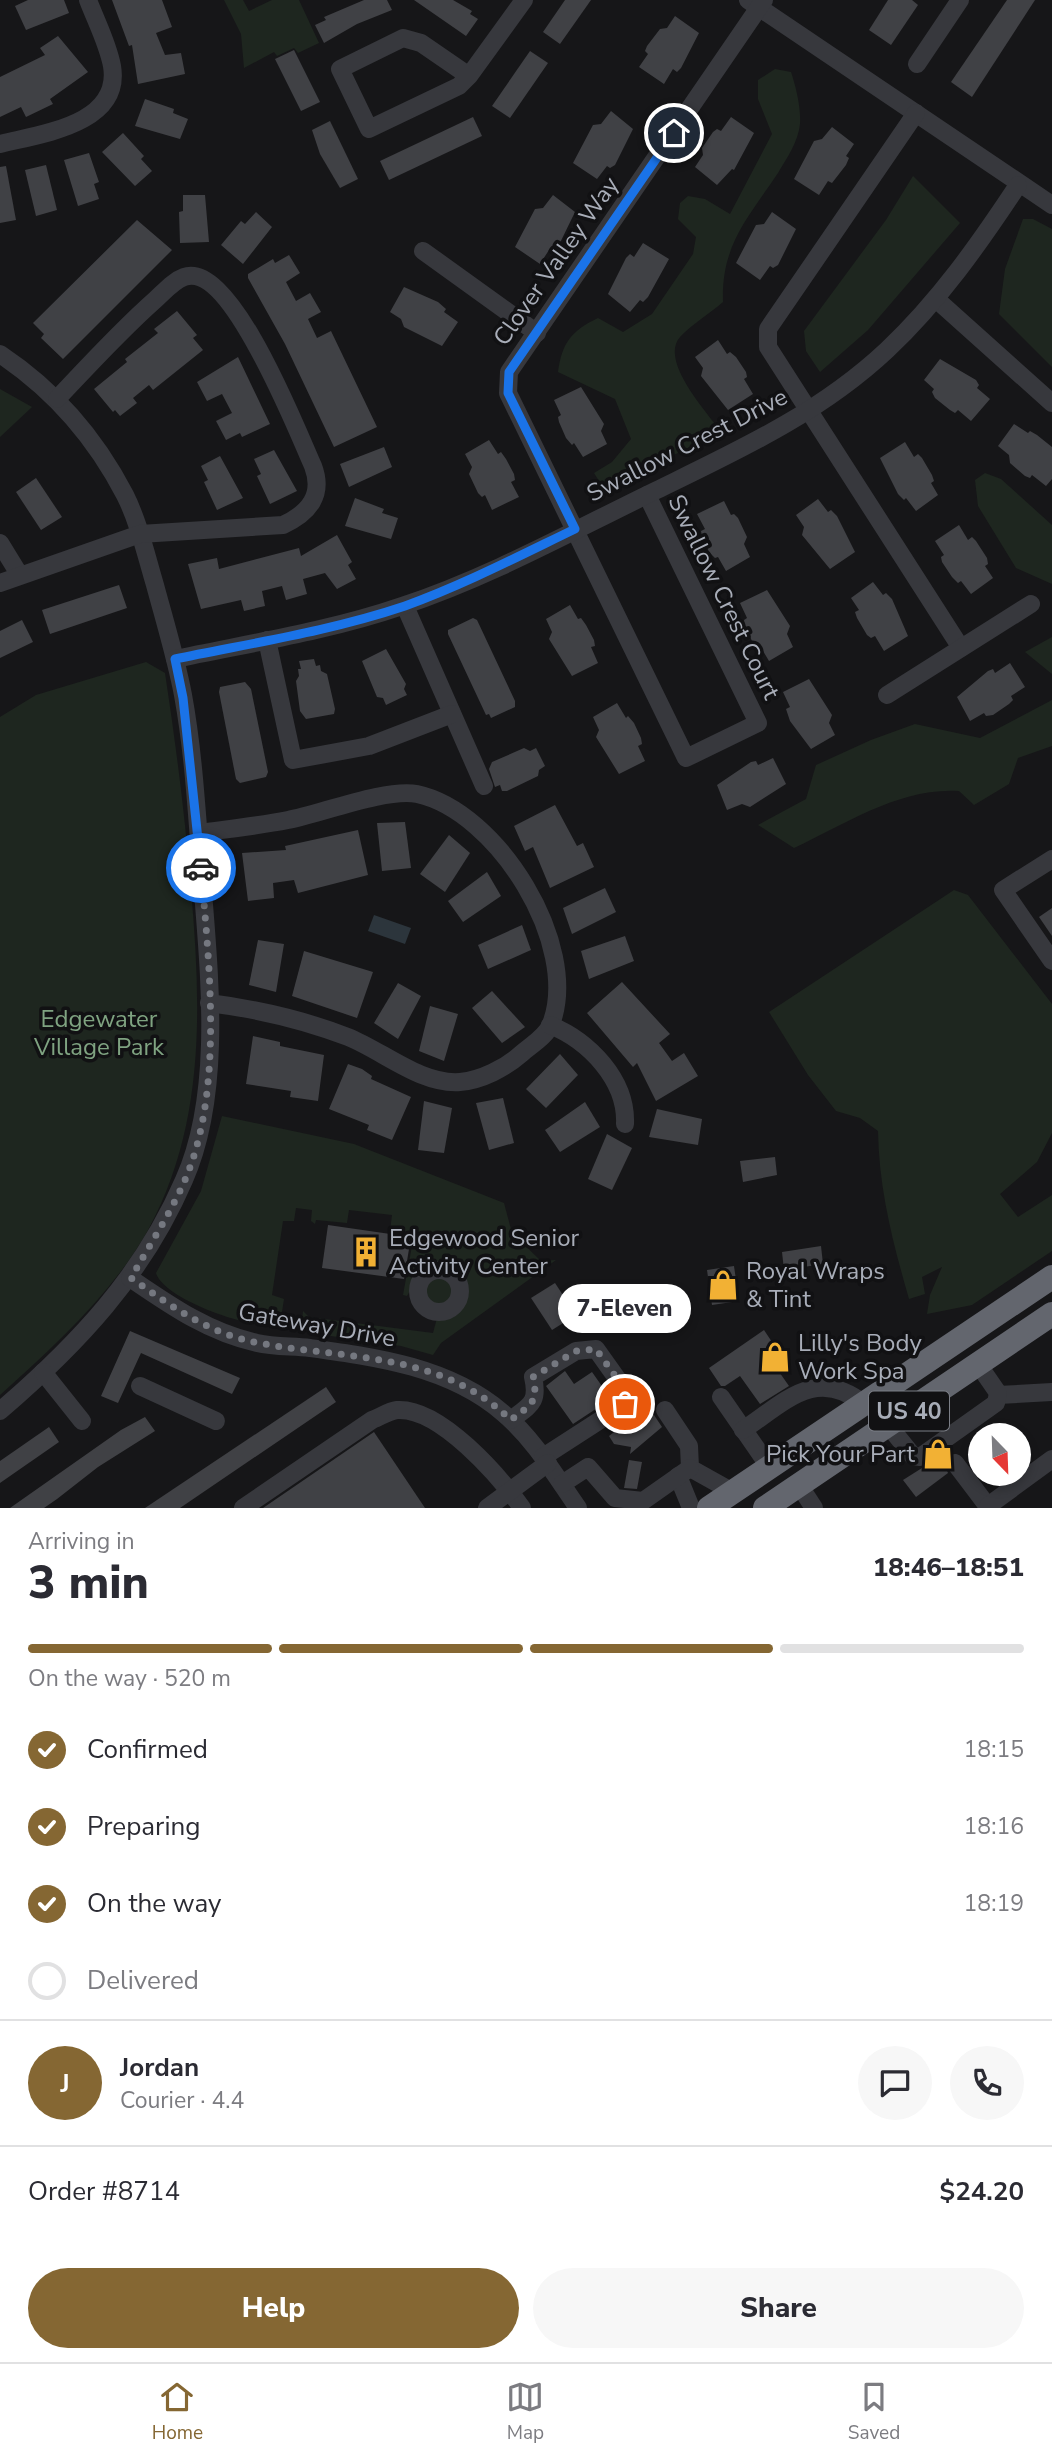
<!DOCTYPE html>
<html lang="en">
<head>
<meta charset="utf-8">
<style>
	body { margin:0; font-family:"Nunito Sans",sans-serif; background:#f7f7f7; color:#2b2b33; height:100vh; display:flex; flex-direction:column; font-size:26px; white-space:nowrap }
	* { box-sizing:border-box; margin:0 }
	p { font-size:23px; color:#7c7c81 }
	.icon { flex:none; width:38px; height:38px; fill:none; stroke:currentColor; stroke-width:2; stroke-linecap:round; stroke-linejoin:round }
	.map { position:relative; height:1508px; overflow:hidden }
	.sheet { display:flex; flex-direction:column; background:#fff; flex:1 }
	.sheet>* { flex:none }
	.needle { width:46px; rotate:157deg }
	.fabs { position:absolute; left:968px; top:1423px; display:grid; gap:14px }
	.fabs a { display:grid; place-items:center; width:63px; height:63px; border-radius:50%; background:#fff; box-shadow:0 4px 10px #0003; font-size:35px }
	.pin { position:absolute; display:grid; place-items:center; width:60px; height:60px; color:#fff; margin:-30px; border:4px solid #fff; border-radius:50%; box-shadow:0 2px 7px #0007 }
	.courier { position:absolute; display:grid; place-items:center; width:70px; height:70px; margin:-35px; border:5px solid #1a73e8; border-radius:50%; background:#fff; color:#222; box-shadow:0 2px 9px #0007 }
	.bubble { position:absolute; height:49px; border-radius:24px; background:#fff; box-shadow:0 4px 10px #0003; font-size:23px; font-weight:800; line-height:49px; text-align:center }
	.headline em { font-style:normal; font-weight:800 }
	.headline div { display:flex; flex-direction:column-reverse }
	.headline { display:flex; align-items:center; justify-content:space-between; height:119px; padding:0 28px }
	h1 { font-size:46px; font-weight:800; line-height:52px }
	.bar { display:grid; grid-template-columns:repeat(4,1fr); gap:10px 7px; align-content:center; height:84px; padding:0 28px }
	.bar i { height:9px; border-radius:5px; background:#e1e1e2 }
	.bar .selected { background:#856733 }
	.bar p { grid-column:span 4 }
	.line { display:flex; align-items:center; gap:18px; padding:0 28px; border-top:2px solid #e1e1e2 }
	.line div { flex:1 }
	.round { display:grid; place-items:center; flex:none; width:74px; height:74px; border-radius:37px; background:#f7f7f7 }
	ol { padding:0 28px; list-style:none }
	li { display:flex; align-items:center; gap:21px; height:77px }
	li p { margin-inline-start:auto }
	li .icon { padding:7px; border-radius:50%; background:#856733; color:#fff; stroke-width:4 }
	li:last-child { color:#7c7c81 }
	li i { width:38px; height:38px; border:4px solid #e1e1e2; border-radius:50% }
	.cta { display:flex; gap:14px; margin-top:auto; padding:14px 28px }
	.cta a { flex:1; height:80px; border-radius:42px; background:#856733; color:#fff; font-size:28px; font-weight:800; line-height:80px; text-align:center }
	.cta a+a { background:#f7f7f7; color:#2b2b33 }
	.dock { display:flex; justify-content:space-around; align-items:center; height:98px; border-top:2px solid #e1e1e2; background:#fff; font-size:19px; color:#7c7c81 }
	.dock a { display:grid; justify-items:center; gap:4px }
	.dock .selected { color:#856733 }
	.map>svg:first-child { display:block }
</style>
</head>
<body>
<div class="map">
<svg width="1052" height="1508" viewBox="0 0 1052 1508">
	<rect width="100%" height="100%" fill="#161618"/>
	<g fill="#1e261f">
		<path d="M224 0H243L249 11 272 0H299L319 43 298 53 294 48 277 56 274 52 244 68 241 34Z"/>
		<path d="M775 69 791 72C796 87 801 107 800 124 798 142 787 158 778 173 748 218 721 245 723 302 709 314 692 324 680 337 659 361 707 412 721 432L604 489 594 473 612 462 631 439 615 399 558 372C562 343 571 331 598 318L623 332 652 314 693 254 696 237 678 219 680 203 688 196 705 199 730 214 772 134 758 99V80Z"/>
		<path d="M913 176 960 223 868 330 820 372 806 351 804 331 886 220Z"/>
		<path d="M1023 219H1033L1052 229V367L999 314 1005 269Z"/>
		<path d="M0 389 32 407 0 437Z"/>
		<path d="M985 473 1001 479 1052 525V584L1016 568 978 506 975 480Z"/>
		<path d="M1052 637V674L1025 652Z"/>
		<path d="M146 662 165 673C176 745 185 816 191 889 201 1005 206 1124 148 1230 113 1293 53 1347 0 1395V717L36 695Z"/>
		<path d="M1052 700V746L1018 758 1009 784 974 805 959 791C901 787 845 824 794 848L758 825 806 799 816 765 871 740 915 724 980 738Z"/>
		<path d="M954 890 968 895 1052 1004V1133L1037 1162 1000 1194 1018 1217 1052 1195V1251L972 1305 927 1314 930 1295 942 1267 922 1277 925 1294 909 1299C893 1243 879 1190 878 1131L860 1118 836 1111 808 1075 769 1012Z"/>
		<path d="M222 1116 354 1144 504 1203 512 1233 541 1261 556 1260 441 1343 433 1355 401 1346 310 1333 301 1329 303 1311 309 1317 433 1333 437 1318 454 1313C481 1285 445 1250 421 1271 415 1278 412 1288 407 1296L403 1295 414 1235 390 1231 392 1215 349 1210 347 1223 316 1220 315 1224 311 1221 312 1210 296 1208 294 1221H283L272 1295 284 1299 280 1325C255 1331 164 1300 156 1273L201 1191Z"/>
		<circle cx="438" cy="1292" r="17"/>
	</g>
	<path fill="#2c353c" d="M374 915 411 928 405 944 368 931Z"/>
	<g fill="#404145">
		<path d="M28 0H64L69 13 26 30 15 6Z"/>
		<path d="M112 0H162L172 27 156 33 165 55 181 53 185 74 138 84 132 45 129 46Z"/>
		<path d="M364 0H387L392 10 357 24 324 43 315 25 326 20 324 17Z"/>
		<path d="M414 0H453L472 11 470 14 478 19 466 36Z"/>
		<path d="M565 0H591L560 44 543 32Z"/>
		<path d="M888 0H912L918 5 891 45 869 30Z"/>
		<path d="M1007 0H1035L972 97 951 82Z"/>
		<path d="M675 16 699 33 681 68 677 72 673 69 664 84 639 67 648 54 645 51 647 46 660 29 667 28Z"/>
		<path d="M58 36 88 72 50 99 53 104 26 117 21 107 0 117V77L45 55 40 48Z"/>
		<path d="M294 50 320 102 301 111 275 59Z"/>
		<path d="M530 51 548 63 510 118 492 106Z"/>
		<path d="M145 99 174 109 173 113 188 119 180 139 135 126Z"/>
		<path d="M611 111 633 129 615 165 610 168 607 166 597 179 573 163 593 125 601 124Z"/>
		<path d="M473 117 482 136 389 180 380 161Z"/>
		<path d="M731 117 754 133 734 170 732 169 717 185 695 167 703 155 702 148 713 132 717 129 721 131Z"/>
		<path d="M330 121 358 179 340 188 320 154 312 130Z"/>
		<path d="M832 127 854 144 846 156 849 158 846 165 832 183 828 181 819 195 794 179 814 141 822 139Z"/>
		<path d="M123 133 144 156 141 159 152 171 135 186 102 152Z"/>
		<path d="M89 153 99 182 94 184 99 199 78 206 64 160Z"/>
		<path d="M46 165 57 210 36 216 25 170Z"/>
		<path d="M6 166 16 220 0 223V167Z"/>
		<path d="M183 195H205L209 242 180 243 179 212 183 211Z"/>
		<path d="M553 195 575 212 557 249 552 252 549 250 540 264 515 247 535 209 543 208Z"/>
		<path d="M256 212 272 227 243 264 221 245 241 221 245 224Z"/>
		<path d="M772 212 796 229 778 265 773 268 770 266 760 280 736 263 756 225 764 224Z"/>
		<path d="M137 220 172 250 63 359 41 338 44 334 33 323Z"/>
		<path d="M643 243 669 259 648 297 643 302 640 300 630 312 608 294 626 258 630 254 634 257Z"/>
		<path d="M289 255 300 273 286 282 296 301 310 293 321 312 308 319 317 338 331 331 377 427 334 447 285 344 248 278V274L273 259 275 263Z"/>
		<path d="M404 287 438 302 446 309 444 312 458 322 442 346 404 327 401 319 390 312Z"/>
		<path d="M177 311 197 335 193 338 203 350 153 390 149 385 133 398 137 403 120 416 115 410 113 412 94 389 127 362 125 359 158 333 154 329Z"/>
		<path d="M718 340 727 354 730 352 736 357 746 372 747 377 744 379 753 394 728 410 701 376 703 368 695 357Z"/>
		<path d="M238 357 270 424 242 437 240 433 226 440 216 421 232 413 222 394 207 401 197 382Z"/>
		<path d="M940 359 976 380 979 385 977 388 990 399 971 421 958 410 955 413 950 410 935 398 932 392 934 389 924 380Z"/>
		<path d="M581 387 604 424 601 431 607 444 583 457 574 443 572 445 566 438 559 422 558 417 561 415 554 400Z"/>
		<path d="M1014 424 1028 433 1030 431 1037 435 1052 447V479L1046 486 1032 475 1030 478 1025 476 1010 463 1009 455 998 446Z"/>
		<path d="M489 440 498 454 501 452 506 459 514 474 515 480 511 482 519 497 492 510 485 495 482 497 478 493 469 474 472 467 465 454Z"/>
		<path d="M905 442 914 457 918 454 922 458 932 475 934 481 931 483 938 495 916 511 906 498 904 500 898 494 880 458Z"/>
		<path d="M384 447 392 467 349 487 340 464Z"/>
		<path d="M274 450 297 491 270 504 257 476 261 474 254 459Z"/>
		<path d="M220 456 243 498 217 510 204 482 208 480 201 466Z"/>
		<path d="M36 478 62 517 41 530 16 492Z"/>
		<path d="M355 498 384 509 382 513 398 518 391 539 345 526Z"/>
		<path d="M818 499 828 512 831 510 837 516 855 552 830 569 802 535 804 527 796 515Z"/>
		<path d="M724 501 731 515 734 514 738 518 747 537 744 544 750 557 726 571 718 557 715 558 709 552 702 536 701 531 705 529 697 514Z"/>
		<path d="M959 525 968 540 972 537 976 541 987 558 988 564 985 566 993 578 971 594 961 581 958 583 952 577 942 562 941 557 944 555 935 541Z"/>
		<path d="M337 535 352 562 348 565 356 579 337 589 325 573 303 579 307 594 286 600 282 586 262 591 265 606 244 611 241 600 201 609 188 564 217 558 219 569 299 548 301 556Z"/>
		<path d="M873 582 883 595 886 593 892 599 908 636 884 651 875 636 871 638 867 635 857 618 855 612 859 610 851 598Z"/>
		<path d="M119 585 127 608 50 634 42 610Z"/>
		<path d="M767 590 790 626 787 634 793 647 769 661 760 646 758 648 752 641 745 626 744 620 747 618 740 603Z"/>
		<path d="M570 605 578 619 581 618 586 625 594 640 595 646 591 647 598 663 572 676 549 639 552 632 546 619Z"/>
		<path d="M473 618 477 620 515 701V707L491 718 489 714 486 715 448 634V630Z"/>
		<path d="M22 620 33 642 0 658V631Z"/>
		<path d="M386 649 406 684 404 689 407 695 386 705 383 698 377 697 362 661Z"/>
		<path d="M314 659 316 666 320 665 321 671 327 674 335 709 334 714 306 719 300 711 296 681 299 676 298 669H301L299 661Z"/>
		<path d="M1010 663 1025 687 1011 696 1013 700 1009 704 993 715 986 716 984 713 970 721 957 697 988 671 993 669 995 673Z"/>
		<path d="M809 679 832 715 829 723 835 735 811 749 790 721 786 709 790 707 783 692Z"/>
		<path d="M245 682 251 689 268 772 266 777 240 783 236 779 219 692 220 687Z"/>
		<path d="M617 703 626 718 628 716 634 723 641 738 642 744 638 746 645 761 619 774 596 737 599 730 593 717Z"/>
		<path d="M524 748 530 751 536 748 545 766 539 770 538 776 507 791H502L500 785 495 787 489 769 492 762Z"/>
		<path d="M773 758 786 784 750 807 742 804 727 810 717 785 751 762 756 761 758 765Z"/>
		<path d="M555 805 577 846 583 843 594 867 550 888 533 847 525 851 514 826Z"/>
		<path d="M405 822 411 868 382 871 377 823Z"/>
		<path d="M358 830 368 875 298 893 294 880 273 883 274 898 248 901 242 853 286 850 285 846Z"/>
		<path d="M449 835 470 853 445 892 420 874Z"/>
		<path d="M487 872 501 896 463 922 448 901Z"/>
		<path d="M605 888 616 912 572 934 563 908Z"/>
		<path d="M1052 908V936L1039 917Z"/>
		<path d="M522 925 531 950 488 969 478 945Z"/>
		<path d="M625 936 634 961 589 979 581 951Z"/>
		<path d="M258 940 284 944 276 992 249 985Z"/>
		<path d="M304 951 373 972 357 1018 292 996Z"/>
		<path d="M622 982 670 1034 659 1043 672 1061 684 1053 698 1076 656 1101 637 1063 633 1067 587 1013Z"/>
		<path d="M398 983 421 996 398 1039 374 1023Z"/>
		<path d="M492 991 525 1027 502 1043 472 1008Z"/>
		<path d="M430 1006 458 1014 444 1061 419 1051Z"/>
		<path d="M253 1036 280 1042V1046L324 1055 318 1101 290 1097 291 1091 246 1084Z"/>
		<path d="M560 1054 578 1075 546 1108 526 1089Z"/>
		<path d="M348 1064 362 1069 372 1076 371 1079 411 1097 392 1140 367 1130 369 1125 329 1109Z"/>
		<path d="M503 1098 514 1143 489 1150 476 1103Z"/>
		<path d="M424 1101 452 1108 444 1153 418 1150Z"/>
		<path d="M585 1102 600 1127 560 1152 545 1130Z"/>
		<path d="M657 1109 702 1119 698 1145 649 1137Z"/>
		<path d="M607 1134 632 1148 612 1190 588 1179Z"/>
		<path d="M775 1157 777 1175 743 1182 740 1161Z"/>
		<path d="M328 1225 411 1237 404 1279 322 1268Z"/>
		<path d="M821 1246 823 1264 784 1270 782 1252Z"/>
		<path d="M734 1266 739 1301 712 1305 707 1270Z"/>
		<path d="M555 1283 576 1315 552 1330 531 1298Z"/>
		<path d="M764 1330 784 1360 775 1366 789 1386 760 1404 740 1376 725 1386H721L709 1368Z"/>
		<path d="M130 1331 240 1378 232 1394 141 1353 118 1403 101 1396Z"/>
		<path d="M565 1371 574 1384 592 1372 611 1399 573 1424 546 1386Z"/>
		<path d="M326 1387 336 1402 180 1508H145Z"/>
		<path d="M650 1409 662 1427 630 1454 631 1447 614 1444 609 1436 629 1420 633 1421Z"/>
		<path d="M145 1417 155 1431 98 1467 57 1499 44 1508H10L121 1430Z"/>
		<path d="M49 1427 59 1442 0 1483V1461Z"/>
		<path d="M374 1432 425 1508H263Z"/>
		<path d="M941 1456 948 1473 916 1497 903 1480Z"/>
		<path d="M629 1460 642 1462 637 1489 624 1488Z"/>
	</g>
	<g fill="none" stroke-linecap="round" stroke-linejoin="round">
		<g stroke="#37383d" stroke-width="18">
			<path d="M748 0 1052 205"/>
			<path d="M917 64 960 0"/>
			<path d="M469 76 421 43 403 38 340 69 369 129 459 86 469 76 524 0"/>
			<path d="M916 113 768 329V347L961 648"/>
			<path d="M0 144C39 134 122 125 112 66 108 44 96 21 88 0"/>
			<path d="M423 251 537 333"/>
			<path d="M937 300 1052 403"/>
			<path d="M0 354C54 390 95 437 125 495 139 523 146 555 155 585 165 622 176 658 183 695 194 755 197 818 202 879 209 972 223 1092 184 1180 143 1275 78 1344 0 1411"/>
			<path d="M647 495 758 723 686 758 508 393 509 372 764 0"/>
			<path d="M0 543 19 574"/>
			<path d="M0 583 140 534 283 525C309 513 324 495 313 466 297 431 231 260 184 277 173 281 164 292 155 300 120 331 89 365 57 399"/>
			<path d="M405 606 484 786"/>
			<path d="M267 640 293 760 369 746 452 714"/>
			<path d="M175 659C251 643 329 631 402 606 490 577 574 530 657 490 739 450 820 413 887 350 939 301 979 244 1018 185"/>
			<path d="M887 695 1031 604"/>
			<path d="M199 833C228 829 258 826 288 820 320 814 386 788 417 794 497 811 581 945 551 1024 546 1037 531 1045 521 1054 505 1068 482 1080 460 1082 421 1085 383 1051 348 1037 304 1020 256 1009 209 1003"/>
			<path d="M1052 859 1003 890 1052 961"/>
			<path d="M550 1025C589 1041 627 1080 625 1124"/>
			<circle cx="439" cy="1291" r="21"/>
			<path d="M130 1278C171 1306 208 1332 257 1343 274 1347 292 1346 310 1348 376 1357 450 1367 503 1413 534 1439 555 1475 578 1508"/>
			<path d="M43 1372 82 1421"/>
			<path d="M140 1386 216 1421"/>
			<path d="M998 1395 1052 1392"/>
			<path d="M721 1397 770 1468"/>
			<path d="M665 1410 689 1446 690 1468 733 1492"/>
			<path d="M511 1420C530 1405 539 1403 533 1377L576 1351 596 1349 628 1394 625 1404 543 1457"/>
			<path d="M888 1425 913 1456 920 1457 996 1403 998 1393 978 1364"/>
			<path d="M743 1430C785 1402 816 1366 864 1404"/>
			<path d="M955 1463 989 1508"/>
			<path d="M678 1476 691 1508"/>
			<path d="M562 1484 588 1467 615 1498 643 1501 690 1468"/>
			<path d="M799 1485 814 1508"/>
			<path d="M988 1506 1052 1459"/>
			<path d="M243 1508 372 1420C380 1417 389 1411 397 1410 440 1407 500 1477 522 1508"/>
			<path d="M487 1508 548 1463"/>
		</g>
		<g stroke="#63666e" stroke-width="24">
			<path d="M709 1508 1052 1277"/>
			<path d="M765 1508 1052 1314"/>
		</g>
	</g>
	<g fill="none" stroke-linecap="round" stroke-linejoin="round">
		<path stroke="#757880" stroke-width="7" stroke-dasharray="0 12.6" d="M201 868C209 964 224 1089 185 1180 170 1214 149 1246 131 1278 171 1306 209 1334 259 1343 348 1360 439 1351 511 1420 530 1405 539 1403 533 1377L576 1351 596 1349 628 1394 625 1404"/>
		<path stroke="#1a73e8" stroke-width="9" d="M201 868 183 698 175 659C252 643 331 631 405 606 463 585 519 556 575 529L508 393 509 372 674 133"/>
	</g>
	<defs>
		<g id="building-bare" transform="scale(2.415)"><path d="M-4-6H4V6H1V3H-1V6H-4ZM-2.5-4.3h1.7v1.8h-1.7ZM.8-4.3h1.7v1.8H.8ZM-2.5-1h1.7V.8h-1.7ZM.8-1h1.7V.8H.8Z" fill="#f2b134" stroke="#111113" stroke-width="2.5" paint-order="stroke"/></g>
		<g id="shop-bare" transform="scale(2.415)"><path d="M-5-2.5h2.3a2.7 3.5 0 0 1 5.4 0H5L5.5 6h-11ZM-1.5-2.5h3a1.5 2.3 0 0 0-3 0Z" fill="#f2b134" stroke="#111113" stroke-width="2.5" paint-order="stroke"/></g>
	</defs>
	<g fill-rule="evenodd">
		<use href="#building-bare" x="366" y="1252"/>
		<use href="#shop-bare" x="723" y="1285"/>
		<use href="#shop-bare" x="775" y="1357"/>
		<use href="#shop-bare" x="938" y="1454"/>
	</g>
	<g text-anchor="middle" stroke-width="7" stroke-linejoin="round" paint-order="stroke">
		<rect fill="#111113" stroke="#7b7e86" stroke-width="2" x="869" y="1391.5" width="80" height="39" rx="5"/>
		<g font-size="23" font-weight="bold" fill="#a8adb8">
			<text x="909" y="1419">US 40</text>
		</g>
		<g font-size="24" fill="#a8adb8" stroke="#111113">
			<text transform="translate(556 261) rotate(-55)" y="8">Clover Valley Way</text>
			<text transform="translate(687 445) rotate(-27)" y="8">Swallow Crest Drive</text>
			<text transform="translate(724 597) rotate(64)" y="8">Swallow Crest Court</text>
			<text transform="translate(317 1325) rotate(10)" y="8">Gateway Drive</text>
		</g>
		<g font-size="24" fill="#7fa381" stroke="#111113">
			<text x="99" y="1027">Edgewater<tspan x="99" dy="28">Village Park</tspan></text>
		</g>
		<g font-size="24" fill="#a8adb8" stroke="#111113" text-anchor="start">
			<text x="389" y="1246">Edgewood Senior<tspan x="389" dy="28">Activity Center</tspan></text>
			<text x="746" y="1279">Royal Wraps<tspan x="746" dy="28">&amp; Tint</tspan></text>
			<text x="798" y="1351">Lilly's Body<tspan x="798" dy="28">Work Spa</tspan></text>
			<text x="915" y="1462" text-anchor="end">Pick Your Part</text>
		</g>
	</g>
</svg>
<div class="fabs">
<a><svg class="needle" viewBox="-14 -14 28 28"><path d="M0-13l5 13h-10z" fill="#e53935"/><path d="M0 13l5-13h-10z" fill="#7c7c81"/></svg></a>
</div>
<div class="pin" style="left:625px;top:1404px;background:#ea580c"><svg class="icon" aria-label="bag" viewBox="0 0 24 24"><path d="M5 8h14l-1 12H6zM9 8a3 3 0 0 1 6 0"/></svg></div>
<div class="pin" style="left:674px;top:133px;background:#1f2937"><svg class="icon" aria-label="home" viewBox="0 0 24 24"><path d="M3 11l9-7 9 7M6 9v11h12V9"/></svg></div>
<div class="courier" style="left:201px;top:868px"><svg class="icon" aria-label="car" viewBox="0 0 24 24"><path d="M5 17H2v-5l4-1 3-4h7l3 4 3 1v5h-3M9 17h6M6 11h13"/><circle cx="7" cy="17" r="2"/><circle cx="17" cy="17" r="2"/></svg></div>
<div class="bubble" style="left:558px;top:1284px;width:133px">7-Eleven</div>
</div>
<section class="sheet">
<div class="headline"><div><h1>3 min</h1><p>Arriving in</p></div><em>18:46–18:51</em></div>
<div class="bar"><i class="selected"></i><i class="selected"></i><i class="selected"></i><i></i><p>On the way · 520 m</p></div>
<ol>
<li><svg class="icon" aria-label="check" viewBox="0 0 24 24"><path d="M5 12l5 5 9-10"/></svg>Confirmed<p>18:15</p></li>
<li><svg class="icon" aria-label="check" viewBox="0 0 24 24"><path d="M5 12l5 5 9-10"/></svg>Preparing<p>18:16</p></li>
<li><svg class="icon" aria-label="check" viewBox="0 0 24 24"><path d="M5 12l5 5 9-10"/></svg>On the way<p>18:19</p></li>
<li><i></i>Delivered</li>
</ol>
<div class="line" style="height:126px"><b class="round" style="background:#856733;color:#fff">J</b><div><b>Jordan</b><p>Courier · 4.4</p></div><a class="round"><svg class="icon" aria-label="chat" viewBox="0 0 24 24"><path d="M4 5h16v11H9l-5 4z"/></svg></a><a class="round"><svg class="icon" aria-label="phone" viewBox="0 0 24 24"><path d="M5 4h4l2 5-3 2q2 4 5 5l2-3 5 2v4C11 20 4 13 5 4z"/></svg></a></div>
<div class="line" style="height:91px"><div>Order #8714</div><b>$24.20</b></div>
<div class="cta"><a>Help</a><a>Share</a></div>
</section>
<nav class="dock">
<a class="selected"><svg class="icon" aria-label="home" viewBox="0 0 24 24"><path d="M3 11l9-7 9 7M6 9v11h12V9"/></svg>Home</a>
<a><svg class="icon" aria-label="map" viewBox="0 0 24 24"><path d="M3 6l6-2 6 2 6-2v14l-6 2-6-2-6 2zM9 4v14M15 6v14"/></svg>Map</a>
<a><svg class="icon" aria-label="saved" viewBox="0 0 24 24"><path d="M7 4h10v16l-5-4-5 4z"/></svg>Saved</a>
</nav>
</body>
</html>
